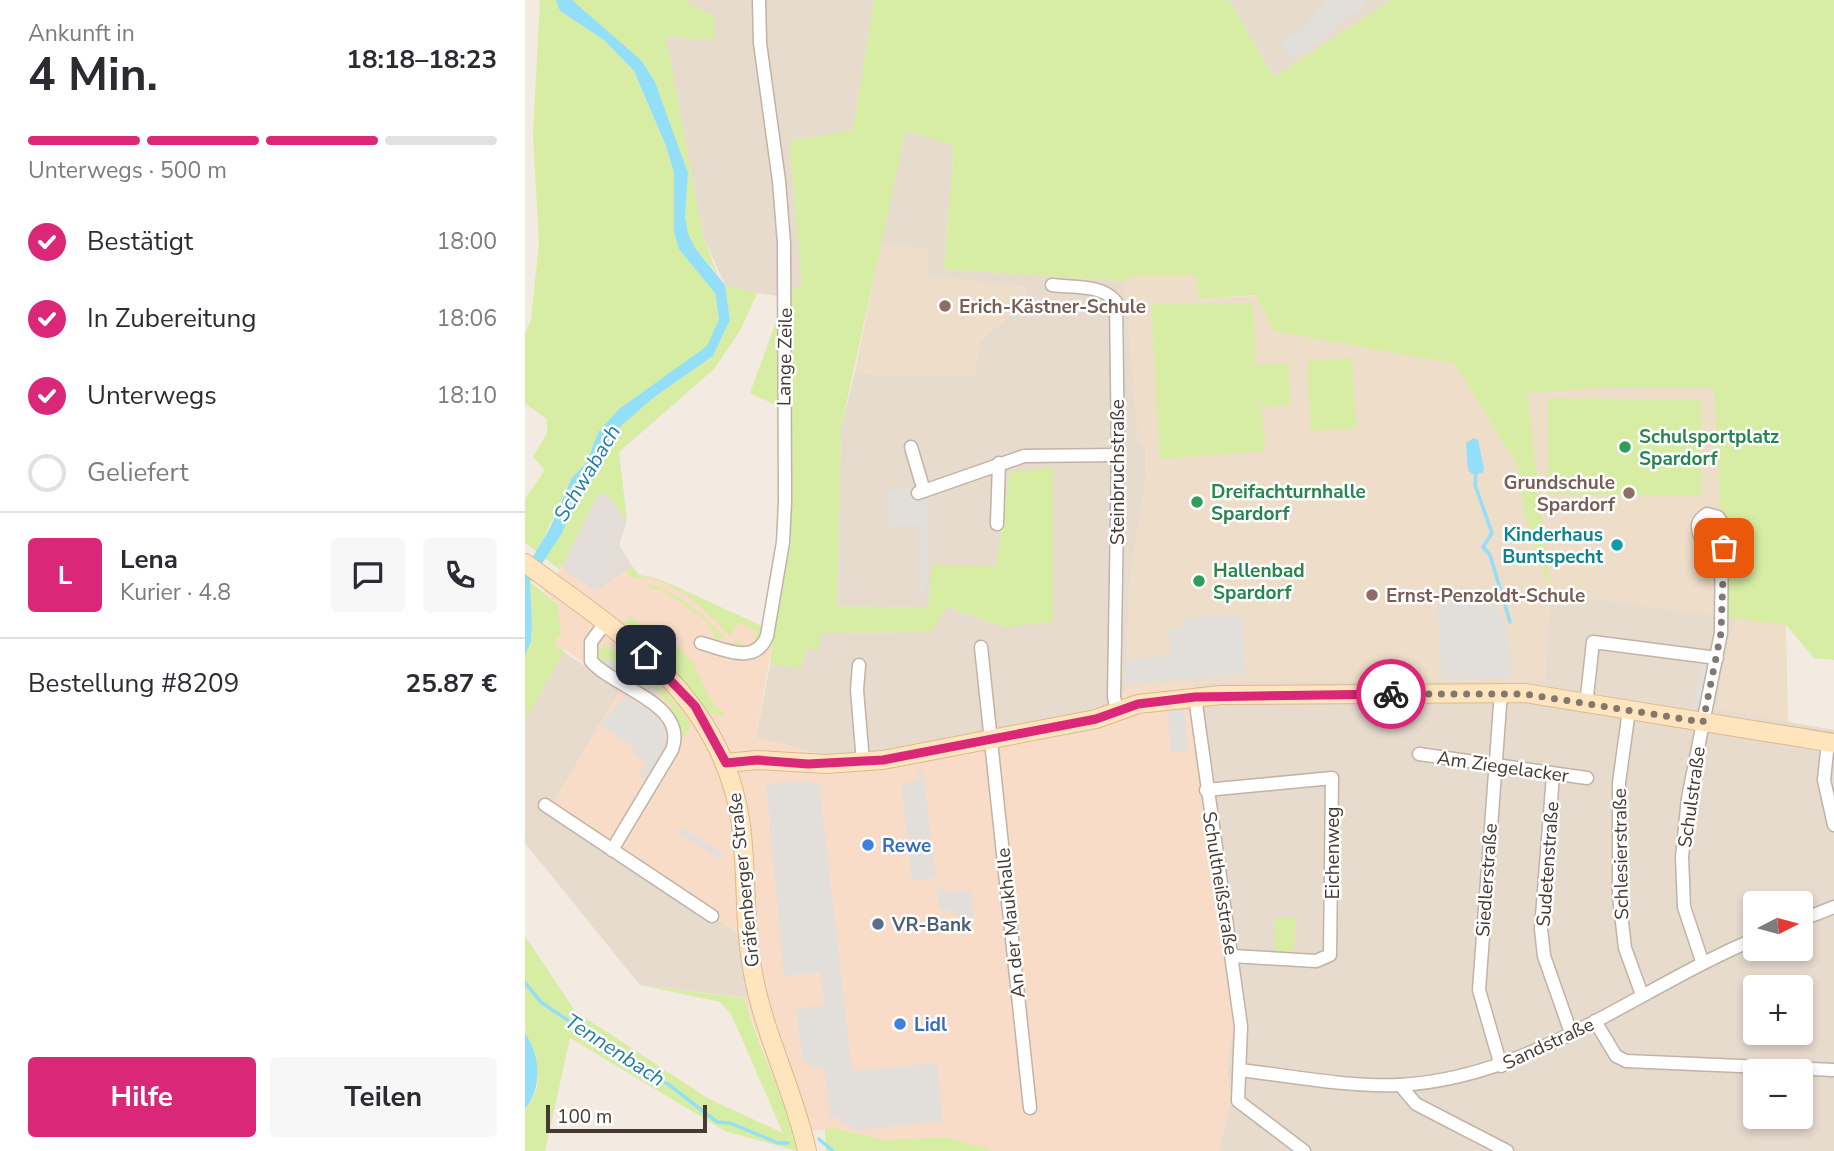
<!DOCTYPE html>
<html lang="de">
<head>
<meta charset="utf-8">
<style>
	body { margin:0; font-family:"Nunito Sans",sans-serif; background:#f7f7f7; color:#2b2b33; height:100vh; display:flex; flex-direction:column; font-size:26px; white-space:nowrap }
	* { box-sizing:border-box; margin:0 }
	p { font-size:23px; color:#7c7c81 }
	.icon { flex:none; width:38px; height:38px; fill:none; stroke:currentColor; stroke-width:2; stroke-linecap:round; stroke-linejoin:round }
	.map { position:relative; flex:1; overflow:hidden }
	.side { display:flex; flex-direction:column; background:#fff; width:525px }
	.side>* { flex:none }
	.needle { width:46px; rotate:84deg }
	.fabs { position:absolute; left:1218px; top:891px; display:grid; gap:14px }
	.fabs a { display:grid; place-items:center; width:70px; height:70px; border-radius:7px; background:#fff; box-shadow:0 4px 10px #0003; font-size:35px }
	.scale { position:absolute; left:21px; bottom:18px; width:161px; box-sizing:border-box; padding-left:7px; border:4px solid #443a31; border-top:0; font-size:19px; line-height:24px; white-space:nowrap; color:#443a31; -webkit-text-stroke:5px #fff; paint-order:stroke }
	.pin { position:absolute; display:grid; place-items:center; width:60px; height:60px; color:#fff; margin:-30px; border-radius:14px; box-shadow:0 4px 10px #0006 }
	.courier { position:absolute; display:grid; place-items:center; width:70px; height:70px; margin:-35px; border:5px solid #db2777; border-radius:50%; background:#fff; color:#222; box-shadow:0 2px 9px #0007 }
	.summary em { font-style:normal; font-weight:700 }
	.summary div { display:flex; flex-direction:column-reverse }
	.summary { display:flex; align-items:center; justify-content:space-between; height:119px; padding:0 28px }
	h1 { font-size:46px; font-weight:700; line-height:52px }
	.bar { display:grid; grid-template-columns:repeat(4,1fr); gap:10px 7px; align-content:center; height:84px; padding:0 28px }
	.bar i { height:9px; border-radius:5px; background:#e1e1e2 }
	.bar .selected { background:#db2777 }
	.bar p { grid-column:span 4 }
	.line { display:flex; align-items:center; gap:18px; padding:0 28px; border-top:2px solid #e1e1e2 }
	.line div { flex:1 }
	.round { display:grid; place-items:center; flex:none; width:74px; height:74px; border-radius:7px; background:#f7f7f7 }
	ol { padding:0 28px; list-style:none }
	li { display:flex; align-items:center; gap:21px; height:77px }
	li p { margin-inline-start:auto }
	li .icon { padding:7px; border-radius:50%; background:#db2777; color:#fff; stroke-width:4 }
	li:last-child { color:#7c7c81 }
	li i { width:38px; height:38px; border:4px solid #e1e1e2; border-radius:50% }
	.cta { display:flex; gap:14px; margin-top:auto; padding:14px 28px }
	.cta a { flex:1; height:80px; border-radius:7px; background:#db2777; color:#fff; font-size:28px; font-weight:700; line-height:80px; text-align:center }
	.cta a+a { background:#f7f7f7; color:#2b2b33 }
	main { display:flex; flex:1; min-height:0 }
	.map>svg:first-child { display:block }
</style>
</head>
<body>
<main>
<section class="side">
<div class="summary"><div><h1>4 Min.</h1><p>Ankunft in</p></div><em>18:18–18:23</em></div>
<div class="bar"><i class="selected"></i><i class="selected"></i><i class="selected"></i><i></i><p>Unterwegs · 500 m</p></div>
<ol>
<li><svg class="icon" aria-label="check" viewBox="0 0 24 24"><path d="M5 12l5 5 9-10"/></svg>Bestätigt<p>18:00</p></li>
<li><svg class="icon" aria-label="check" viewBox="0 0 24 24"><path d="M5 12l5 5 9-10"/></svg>In Zubereitung<p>18:06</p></li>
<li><svg class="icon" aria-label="check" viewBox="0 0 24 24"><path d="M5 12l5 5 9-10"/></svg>Unterwegs<p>18:10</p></li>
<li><i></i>Geliefert</li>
</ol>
<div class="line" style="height:126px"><b class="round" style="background:#db2777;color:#fff">L</b><div><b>Lena</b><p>Kurier · 4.8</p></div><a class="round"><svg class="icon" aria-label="chat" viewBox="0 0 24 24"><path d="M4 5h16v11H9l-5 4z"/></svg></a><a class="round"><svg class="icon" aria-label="phone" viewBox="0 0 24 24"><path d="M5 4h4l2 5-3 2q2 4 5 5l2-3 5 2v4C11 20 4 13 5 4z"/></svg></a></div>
<div class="line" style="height:91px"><div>Bestellung #8209</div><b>25.87 €</b></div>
<div class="cta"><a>Hilfe</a><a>Teilen</a></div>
</section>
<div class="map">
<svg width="1309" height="1151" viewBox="0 0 1309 1151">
	<rect width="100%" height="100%" fill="#f3eae1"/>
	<g fill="#e7dbce" fill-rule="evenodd">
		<path d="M159 0H349L328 131 264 141 277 283 260 297 207 289 200 285 178 236 141 36 189 41V17Z"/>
		<path d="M699 0H866L749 77 705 2Z"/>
		<path d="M380 130 429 145 419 269 600 281 613 439 621 447V477L605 580 600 690 588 714 335 764 231 738 245 664 277 668 280 648 296 633 405 632 421 607 480 627 528 621 485 472 471 566 404 608 312 606 316 428 330 372 361 376 456 340 501 302 500 287 401 276 403 250 356 242Z"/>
		<path d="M1026 593 1211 618 1200 659 1192 709 1309 730V1151H694L705 1102 702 1058 710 1027 669 683 822 680ZM1230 903H1276V948H1230ZM1230 987H1276V1032H1230ZM1230 1071H1276V1116H1230Z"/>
		<path d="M39 652 95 690 27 805 214 935 223 998 115 985 0 843V720Z"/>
	</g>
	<path fill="#f8dcc8" d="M107 566 114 575 129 577 239 627 247 645 231 737 335 764 588 714 600 690 669 683 710 1027 702 1058 705 1102 694 1151H470L421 1137 359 1140 310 1128 269 1133 219 998 223 997 214 935 27 805 95 690 38 648 32 649 30 638 35 637 33 605 19 592 37 567 71 591Z"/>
	<path fill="#e4dcd6" d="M81 493 102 521 94 545 107 566 71 591 45 575 36 564 71 496Z"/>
	<g fill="#eeddc8">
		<path d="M356 242 403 250 402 276 501 287V302L456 340 450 376H361L330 372Z"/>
		<path d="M611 275H671L673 299 730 296 749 331 930 364 993 466 1000 517 1025 588 1001 392 1067 388H1189L1201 617 1027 593 1020 682H733L669 683 600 690 605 580 621 476V447L613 440 600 281Z"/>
		<path d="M1211 618 1261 625 1263 722 1192 709 1200 659Z"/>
	</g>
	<g fill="#d7eda4">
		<path d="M15 0H31L35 11 79 40 109 71 141 146 149 173V231L190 293 194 319 183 346 94 409 74 431 61 463 46 479 12 552 0 543V499L20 470 8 457 22 433V419L0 403V333L6 320 14 243 8 135Z"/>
		<path d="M47 0H159L189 17 190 41 141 36 178 236 192 273 170 248 163 233 160 216 163 173 130 82 117 61Z"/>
		<path d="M349 0H699L705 2 749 77 866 0H1309V660L1289 658 1261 625 1201 617 1189 388H1067L1002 393 1026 593 1000 517 993 466 930 364 749 331 730 295 673 299 671 275H611L600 281 419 269 429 146 381 130 316 428 312 606 403 608 407 565 471 566 485 472 528 467V622L480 627 422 607 406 632 296 633 294 651 280 648 277 668 245 664 247 645 240 629 233 645 216 650 208 640 226 647 233 632 214 623 205 636C180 609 146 574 106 578L101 570 107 566 114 575 139 581 239 627 266 544 265 412 225 393 260 297 277 283 264 141 328 130Z"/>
		<path d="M200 285 232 293 216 329 189 369 94 452 102 521 81 493 72 496 35 570 20 558 37 533 57 487 77 457 87 434 128 398 188 356 205 320Z"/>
		<path d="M728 303 731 365 763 363 766 405 735 407 732 384 733 409H737L740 451 635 459 626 304Z"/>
		<path d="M827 358 831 428 786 431 782 361Z"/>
		<path d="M1023 398 1176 400V496L1023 494Z"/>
		<path d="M5 582 33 605 36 637 30 638 32 649 38 648 39 652 0 720V655L6 642 7 622Z"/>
		<path d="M123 584C156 593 178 615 201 639L190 638 181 621 139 591 124 588Z"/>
		<path d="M105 615 113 623 132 629 130 632 137 637 140 634 171 665 169 668C178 680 186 709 200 713L199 716C181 718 170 693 160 682 147 667 107 637 101 624Z"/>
		<path d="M79 644C114 666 144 690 166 725L159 737H156L151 717 145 710 148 706 134 695 136 693 82 658 78 664 73 653Z"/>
		<path d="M749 917 771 918 768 954 750 953Z"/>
		<path d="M0 936 50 1011 184 1099 258 1133 206 1014 195 1002 115 985 219 998C233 1044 254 1088 269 1133L266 1136 270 1138 272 1151 200 1131 45 1038 20 1151H0V1109C27 1077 3 1060 0 1028 0 998 0 966 0 936Z"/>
		<path d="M310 1128 359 1140 421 1137 470 1151H301L300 1129Z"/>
	</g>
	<g fill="#e2deda">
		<path d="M802 0H839L842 3 788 47 767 59 755 42 775 30Z"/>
		<path d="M390 487 405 495 401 594H393L396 524 365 527 361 491Z"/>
		<path d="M965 589 982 630 988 677 917 681 912 591Z"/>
		<path d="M717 614 721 675 602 683 601 659 645 656 644 629 658 628V618Z"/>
		<path d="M82 657 136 692 131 700 84 669 78 664Z"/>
		<path d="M1176 662 1185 664 1176 707 1168 706Z"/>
		<path d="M100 695 136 718V725L142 729 137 737 142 741 141 745 120 779 113 775 121 762 106 749 108 746 75 726Z"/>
		<path d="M659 707 663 750 646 753 642 709Z"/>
		<path d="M393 771H398L411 878 387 881 376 784 394 780Z"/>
		<path d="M263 781 294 783 327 1071 412 1063 418 1121 326 1131 325 1124 320 1125 312 1117 305 1118 299 1067 286 1068 285 1062 278 1063 271 1009 299 1005 295 972 259 976 241 784Z"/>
		<path d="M154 826 196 852V860L154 834Z"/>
		<path d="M419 887 420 893 446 890 449 917 431 919 430 912 414 909 412 888Z"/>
	</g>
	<g fill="#94dff8">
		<path d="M31 0H47L117 61 130 82 163 173 160 216 163 233 170 248 200 285 205 320 188 356 128 398 87 434 77 457 57 487 37 533 5 582 7 622 6 642 0 655V570L25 528 46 479 61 463 74 431 94 409 182 346 194 319 190 293 154 249 149 231V173L141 146 109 71 79 40 35 11Z"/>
		<path d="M949 438 953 440 959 468 958 473 947 474 943 470 941 443Z"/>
		<path d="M0 1033C15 1055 18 1087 0 1109Z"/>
	</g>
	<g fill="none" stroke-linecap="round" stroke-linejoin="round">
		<g stroke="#94dff8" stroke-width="3.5">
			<path d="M951 474 950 485 967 533 958 547 965 555 985 622"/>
			<path d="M0 983 17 1003 91 1052 113 1064 117 1072 143 1084 192 1122 205 1123 253 1143H263"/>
			<path d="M294 1139 308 1151"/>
		</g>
		<g stroke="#c1b3a5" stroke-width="15">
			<g id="street">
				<path d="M527 285C548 288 578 284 591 302L593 455 589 697 592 711"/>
				<path d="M386 447 399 491"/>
				<path d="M393 493 499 456 593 455"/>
				<path d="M472 524 474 463"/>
				<path d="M80 623 66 642V661C90 689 164 704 147 750L87 850"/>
				<path d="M176 643C199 649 230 666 242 636L258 542 260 502 259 243 254 181 235 43 234 0"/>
				<path d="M456 647 505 1108"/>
				<path d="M334 665 332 690 338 762"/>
				<path d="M670 697 716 1026 713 1101 779 1151"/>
				<path d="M1061 705 1068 642 1192 658"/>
				<path d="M1104 710 1094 783V896L1100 948 1117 995"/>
				<path d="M1303 742 1299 780 1309 825"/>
				<path d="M894 754 1062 778"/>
				<path d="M1028 775 1016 929 1019 956 1046 1033"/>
				<path d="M681 790 807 778 805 955 791 961 707 956"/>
				<path d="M20 805 187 916"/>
				<path d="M1276 920 1309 907"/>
				<path d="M1177 961 1159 907 1157 857 1163 798 1196 633 1197 523 1193 517 1182 514C1172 521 1171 525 1175 536L1199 548"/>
				<path d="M1070 1021 1091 1056 1101 1061 1309 1070"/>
				<path d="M976 1066 954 990 976 692"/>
				<path d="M715 1070C767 1076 821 1087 874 1085 1007 1078 1111 989 1230 939"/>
				<path d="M875 1085 891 1104 982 1151"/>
			</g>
		</g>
		<g stroke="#dbba8c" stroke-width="20">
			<g id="secondary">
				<path d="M0 563C95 633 195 693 215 819 223 870 218 923 228 973 239 1035 269 1090 282 1151"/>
				<path d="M201 763 232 760 301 764 358 760 571 719 613 704 696 695 1000 693 1309 743"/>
			</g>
		</g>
		<use href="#street" stroke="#fff" stroke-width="12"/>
		<use href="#secondary" stroke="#ffe5be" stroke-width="18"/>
	</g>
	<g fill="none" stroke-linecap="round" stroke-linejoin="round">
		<path stroke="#81786f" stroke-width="7" stroke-dasharray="0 12.6" d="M866 694H1000L1178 722 1196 633 1199 548"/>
		<path stroke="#db2777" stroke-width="9" d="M121 655 170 706 201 763 232 760 283 764 358 760 571 719 613 704 670 697 866 694"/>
	</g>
	<g fill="#8d6e63" stroke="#fff" stroke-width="2.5">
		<circle cx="420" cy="306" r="7"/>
		<circle cx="1104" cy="493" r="7"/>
		<circle cx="847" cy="595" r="7"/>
	</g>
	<g fill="#2e9e5b" stroke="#fff" stroke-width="2.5">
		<circle cx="1100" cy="447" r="7"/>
		<circle cx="672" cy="502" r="7"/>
		<circle cx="674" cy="581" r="7"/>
	</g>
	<circle fill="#0f9aa8" stroke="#fff" stroke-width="2.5" cx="1092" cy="545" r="7"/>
	<g fill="#3f7fe0" stroke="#fff" stroke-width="2.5">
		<circle cx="343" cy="845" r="7"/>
		<circle cx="375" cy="1024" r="7"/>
	</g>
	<circle fill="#5c6f8a" stroke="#fff" stroke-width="2.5" cx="353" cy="924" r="7"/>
	<g text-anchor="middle" stroke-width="5" stroke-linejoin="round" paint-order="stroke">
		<g font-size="19" font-weight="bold" fill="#785e54" stroke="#fff" text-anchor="start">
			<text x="434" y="313">Erich-Kästner-Schule</text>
			<text x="1090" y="489" text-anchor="end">Grundschule<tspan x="1090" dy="22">Spardorf</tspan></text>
			<text x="861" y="602">Ernst-Penzoldt-Schule</text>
		</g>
		<g font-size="19" fill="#443a31" stroke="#fff">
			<text transform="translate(259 357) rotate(-89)" y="7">Lange Zeile</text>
			<text transform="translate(592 472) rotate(-90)" y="7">Steinbruchstraße</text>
			<text transform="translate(978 766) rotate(8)" y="7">Am Ziegelacker</text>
			<text transform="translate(1166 797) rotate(-82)" y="7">Schulstraße</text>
			<text transform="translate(807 853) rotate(-90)" y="7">Eichenweg</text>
			<text transform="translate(1095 854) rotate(-91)" y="7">Schlesierstraße</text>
			<text transform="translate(1022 864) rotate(-86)" y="7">Sudetenstraße</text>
			<text transform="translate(218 880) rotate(-96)" y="7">Gräfenberger Straße</text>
			<text transform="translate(961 880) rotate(-86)" y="7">Siedlerstraße</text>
			<text transform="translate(696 883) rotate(81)" y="7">Schultheißstraße</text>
			<text transform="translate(485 923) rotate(-96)" y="7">An der Maukhalle</text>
			<text transform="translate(1023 1043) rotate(-25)" y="7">Sandstraße</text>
		</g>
		<g font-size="19" font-weight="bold" fill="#27864d" stroke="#fff" text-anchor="start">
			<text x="1114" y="443">Schulsportplatz<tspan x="1114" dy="22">Spardorf</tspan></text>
			<text x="686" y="498">Dreifachturnhalle<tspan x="686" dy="22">Spardorf</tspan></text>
			<text x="688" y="577">Hallenbad<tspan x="688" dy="22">Spardorf</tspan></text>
		</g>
		<g font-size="19" font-weight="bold" fill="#0d838f" stroke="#fff" text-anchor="end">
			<text x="1078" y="541">Kinderhaus<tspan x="1078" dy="22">Buntspecht</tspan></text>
		</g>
		<g font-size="19" font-weight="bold" fill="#366cbe" stroke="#fff" text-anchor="start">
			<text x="357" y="852">Rewe</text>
			<text x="389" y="1031">Lidl</text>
		</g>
		<g font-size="19" font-weight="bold" fill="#4e5e75" stroke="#fff" text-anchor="start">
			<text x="367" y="931">VR-Bank</text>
		</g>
		<g font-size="21" font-style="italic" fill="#1e7fa2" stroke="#fff">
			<text transform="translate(62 473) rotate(-59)" y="7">Schwabach</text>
			<text transform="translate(90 1050) rotate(33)" y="7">Tennenbach</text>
		</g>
	</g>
</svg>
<div class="fabs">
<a><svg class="needle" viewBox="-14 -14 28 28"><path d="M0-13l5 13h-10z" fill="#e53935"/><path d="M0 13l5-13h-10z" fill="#7c7c81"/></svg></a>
<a>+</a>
<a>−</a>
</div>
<div class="scale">100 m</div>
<div class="pin" style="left:1199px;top:548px;background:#ea580c"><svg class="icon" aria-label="bag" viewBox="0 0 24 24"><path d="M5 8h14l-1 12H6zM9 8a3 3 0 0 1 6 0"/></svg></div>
<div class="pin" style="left:121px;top:655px;background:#1f2937"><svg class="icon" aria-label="home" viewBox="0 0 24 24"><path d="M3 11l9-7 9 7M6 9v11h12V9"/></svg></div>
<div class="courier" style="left:866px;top:694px"><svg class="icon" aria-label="bike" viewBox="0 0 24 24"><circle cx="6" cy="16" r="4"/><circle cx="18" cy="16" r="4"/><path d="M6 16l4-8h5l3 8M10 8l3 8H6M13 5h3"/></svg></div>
</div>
</main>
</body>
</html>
